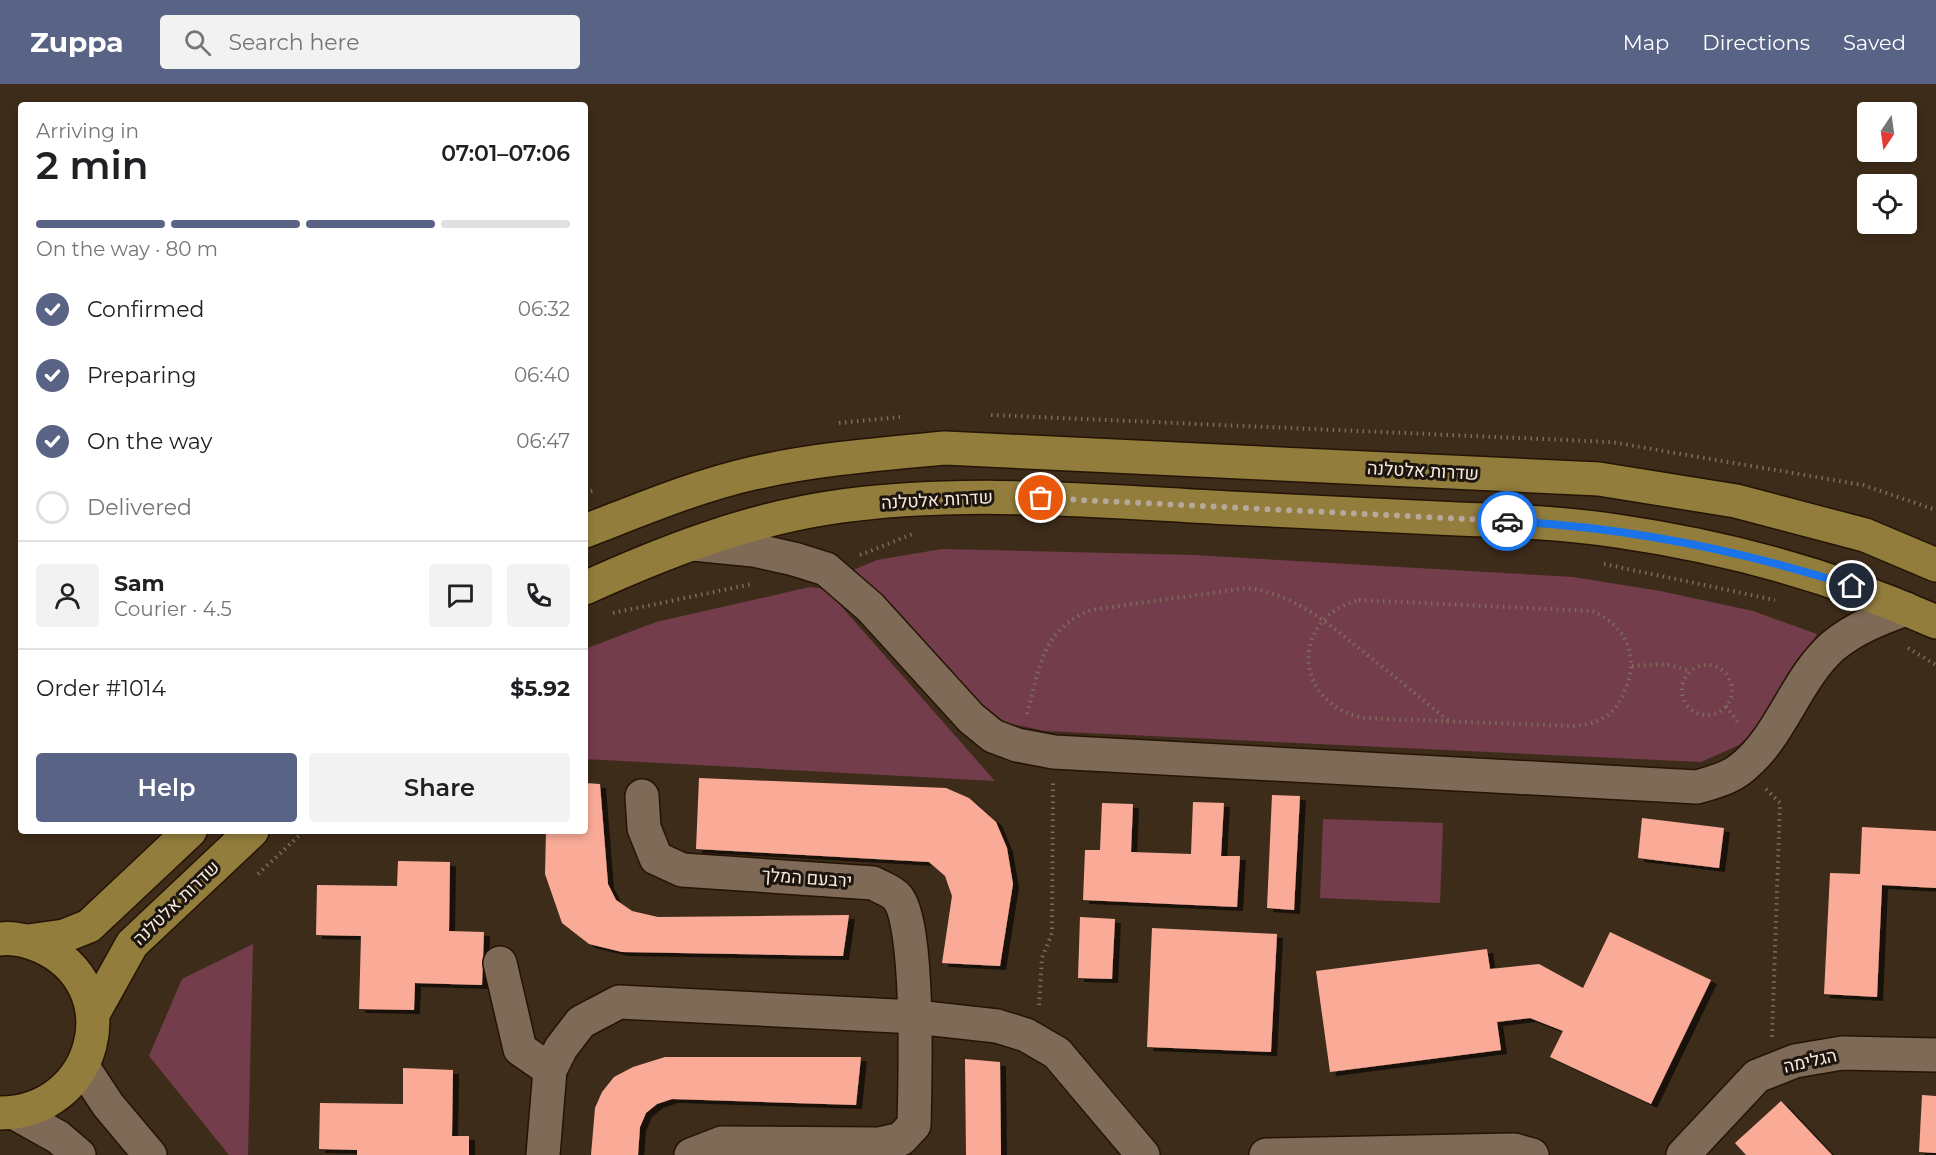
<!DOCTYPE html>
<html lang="en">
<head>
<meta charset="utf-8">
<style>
	body { margin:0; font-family:Montserrat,Heebo,sans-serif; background:#f2f2f2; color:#202124; height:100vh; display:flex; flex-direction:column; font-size:22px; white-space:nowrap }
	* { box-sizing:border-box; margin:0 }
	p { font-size:20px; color:#757577 }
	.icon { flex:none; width:33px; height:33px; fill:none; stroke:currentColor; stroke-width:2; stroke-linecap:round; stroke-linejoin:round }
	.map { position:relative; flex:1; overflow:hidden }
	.drawer { position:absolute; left:18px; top:18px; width:570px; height:732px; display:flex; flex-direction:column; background:#fff; border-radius:6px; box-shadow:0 3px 9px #0003 }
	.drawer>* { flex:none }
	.needle { width:39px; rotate:193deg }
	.tools { position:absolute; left:1857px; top:18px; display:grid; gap:12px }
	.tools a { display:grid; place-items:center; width:60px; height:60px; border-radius:6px; background:#fff; box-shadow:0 3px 9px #0003; font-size:30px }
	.pin { position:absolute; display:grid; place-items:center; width:51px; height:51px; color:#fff; margin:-26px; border:3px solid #fff; border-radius:50%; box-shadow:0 2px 6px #0007 }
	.courier { position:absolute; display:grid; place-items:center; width:60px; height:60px; margin:-30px; border:4px solid #1a73e8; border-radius:50%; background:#fff; color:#222; box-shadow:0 2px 8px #0007 }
	.head em { font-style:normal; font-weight:600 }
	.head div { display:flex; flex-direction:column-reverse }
	.head { display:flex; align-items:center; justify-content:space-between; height:102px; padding:0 18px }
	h1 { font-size:39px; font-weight:600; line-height:45px }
	.bar { display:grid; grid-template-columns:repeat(4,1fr); gap:9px 6px; align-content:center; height:72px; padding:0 18px }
	.bar i { height:8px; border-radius:4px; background:#e0e0e0 }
	.bar .on { background:#596386 }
	.bar p { grid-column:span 4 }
	.line { display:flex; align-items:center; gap:15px; padding:0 18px; border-top:2px solid #e0e0e0 }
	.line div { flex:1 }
	.round { display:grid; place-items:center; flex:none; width:63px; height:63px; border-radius:6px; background:#f2f2f2 }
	ol { padding:0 18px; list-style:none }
	li { display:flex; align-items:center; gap:18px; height:66px }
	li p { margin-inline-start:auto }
	li .icon { padding:6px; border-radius:50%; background:#596386; color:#fff; stroke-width:4 }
	li:last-child { color:#757577 }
	li i { width:33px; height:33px; border:3px solid #e0e0e0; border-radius:50% }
	.primary-button { display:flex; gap:12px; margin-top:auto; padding:12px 18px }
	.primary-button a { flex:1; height:69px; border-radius:6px; background:#596386; color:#fff; font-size:24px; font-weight:600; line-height:69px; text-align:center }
	.primary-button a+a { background:#f2f2f2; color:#202124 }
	header { display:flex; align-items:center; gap:36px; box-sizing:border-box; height:84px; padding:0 30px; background:#596386; color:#fff }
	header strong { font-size:28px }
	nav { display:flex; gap:33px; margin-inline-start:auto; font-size:21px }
	.search { width:420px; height:54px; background:#f2f2f2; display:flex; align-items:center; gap:15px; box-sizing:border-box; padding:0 21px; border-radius:6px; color:#757577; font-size:22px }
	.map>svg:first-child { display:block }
</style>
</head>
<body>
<header>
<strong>Zuppa</strong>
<div class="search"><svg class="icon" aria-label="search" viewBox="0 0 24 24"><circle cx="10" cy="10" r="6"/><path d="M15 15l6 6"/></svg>Search here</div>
<nav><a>Map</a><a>Directions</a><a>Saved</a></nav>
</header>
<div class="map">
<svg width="1936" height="1071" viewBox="0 0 1936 1071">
	<defs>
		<filter id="shadow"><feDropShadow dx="6" dy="4" stdDeviation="0" flood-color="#0009"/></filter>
	</defs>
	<rect width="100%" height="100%" fill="#3e2c1a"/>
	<g fill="#743d4c">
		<path d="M942 465 1194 471 1573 493 1660 507 1753 527 1817 550 1767 635 1739 661 1701 678 1045 647 1008 639 983 627 853 486 877 476Z"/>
		<path d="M810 503 826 505 995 697 585 675V565L656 538Z"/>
		<path d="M1323 735 1443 739 1440 819 1320 814Z"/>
		<path d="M253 860 248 1071H229L149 972 182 895Z"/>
	</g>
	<g fill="#faab98" filter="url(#shadow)">
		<path d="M699 694 946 704 969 714 996 738 1007 764 1013 800 1000 882 942 879 952 812 945 792 929 778 696 765Z"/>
		<path d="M585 699 600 700 608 800 616 816 632 827 658 833 849 831 843 872 622 868 589 860 562 839 545 790 546 747H585Z"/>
		<path d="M1272 711 1300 712 1294 826 1267 824Z"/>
		<path d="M1193 718 1224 719 1221 772H1240L1237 823 1083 816 1085 766H1100L1102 719 1133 720 1131 768 1191 770Z"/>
		<path d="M1642 734 1724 744 1719 784 1638 774Z"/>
		<path d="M1862 743 1936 747V804L1882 801 1877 913 1824 910 1830 789 1860 790Z"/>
		<path d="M398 777 450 778 449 847 484 848 482 901 415 899 414 926 359 925 361 852 316 851 317 801 397 802Z"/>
		<path d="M1080 833 1115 835 1112 895 1078 894Z"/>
		<path d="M1152 844 1277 850 1271 968 1147 963Z"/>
		<path d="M1610 848 1711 896 1651 1020 1550 973 1563 947 1530 934 1497 938 1501 966 1330 988 1316 887 1487 865 1490 885 1539 880 1583 904Z"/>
		<path d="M665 973H861L856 1021 672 1015 657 1020 646 1029 640 1043 638 1071H591L595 1024 602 1008 614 993 633 983Z"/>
		<path d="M965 975 1000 978 1001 1071H966Z"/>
		<path d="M403 984 453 986 452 1052H469V1071H357V1066L319 1065 320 1019 403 1020Z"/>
		<path d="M1922 1011 1936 1012V1069L1919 1068Z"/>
		<path d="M1781 1017 1832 1071H1746L1735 1059Z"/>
	</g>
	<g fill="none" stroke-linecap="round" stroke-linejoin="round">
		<g stroke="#241404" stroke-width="36">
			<g id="minor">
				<path d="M693 460 754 466 794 475 826 485 870 523 971 634 993 652 1017 661 1054 668 1697 703C1713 698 1729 695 1743 683 1782 651 1795 596 1833 562 1855 544 1881 534 1906 525"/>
				<path d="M642 712 644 744 656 774 682 786 873 799C880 803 892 807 897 813 920 839 915 1000 914 1041L901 1055 879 1060 722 1059 691 1071"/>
				<path d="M500 879 520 965 550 986 543 1071"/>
				<path d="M83 983 108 1021 150 1071"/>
				<path d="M550 986 561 964 581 938 619 918 916 933 997 942 1026 951 1057 969 1143 1071"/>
				<path d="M15 1029 58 1053 79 1071"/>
				<path d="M1266 1071 1514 1066 1532 1071"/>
				<path d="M1683 1071 1757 992 1795 977 1842 969 1936 971"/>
			</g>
		</g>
		<g stroke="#241404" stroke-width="36">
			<g id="major">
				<path d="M585 447C640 426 696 402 754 389 816 375 881 370 945 364L1599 395 1736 417 1865 451 1936 481"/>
				<path d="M585 504C662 469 744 437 828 424 961 404 1096 417 1230 424 1306 427 1382 431 1458 435 1511 437 1565 439 1617 447 1728 463 1834 492 1936 538"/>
				<path d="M0 855C14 853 28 857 40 862 130 902 97 1029 0 1029"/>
				<path d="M28 857 64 852 89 842 190 747"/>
				<path d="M93 930 132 860 252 747"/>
			</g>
		</g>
		<g stroke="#7c6c5c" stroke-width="4" stroke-dasharray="1.5 4.5" stroke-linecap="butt">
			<path d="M991 331 1611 358 1863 401 1936 426"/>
			<path d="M839 339 900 333"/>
			<path d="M585 409 595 406"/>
			<path d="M860 471 915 449"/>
			<path d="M1604 480 1775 516"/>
			<path d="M1359 516 1592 527C1623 540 1639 568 1627 601 1622 615 1616 627 1603 634 1594 640 1582 641 1572 642L1363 634C1290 617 1292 533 1359 516Z"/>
			<path d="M613 529 752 500"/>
			<path d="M1908 564 1936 581"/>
			<circle cx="1707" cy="606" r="25"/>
			<path d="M1632 582 1665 580 1691 587"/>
			<path d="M1726 622 1740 641"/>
			<path d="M1027 630C1040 583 1041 546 1091 526L1247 504C1297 510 1332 543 1370 573 1396 594 1422 615 1449 637"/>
			<path d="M1766 705 1780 719 1772 953"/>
			<path d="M258 790 304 747"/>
			<path d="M1039 921 1042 874 1052 849 1053 699"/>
		</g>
		<use href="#minor" stroke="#7f6a57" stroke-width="33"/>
		<use href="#major" stroke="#927d3d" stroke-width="33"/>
	</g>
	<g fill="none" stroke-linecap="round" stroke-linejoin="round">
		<path stroke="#b6a89a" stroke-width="6" stroke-dasharray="0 10.8" d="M1041 414 1507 437"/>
		<path stroke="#1a73e8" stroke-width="8" d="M1507 437C1625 443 1740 466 1852 502"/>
	</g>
	<g text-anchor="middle" stroke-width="6" stroke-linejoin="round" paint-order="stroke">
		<g font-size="18" fill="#f6eadf" stroke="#1e160e">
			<text transform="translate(1423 387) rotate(3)" y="6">שדרות אלטלנה</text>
			<text transform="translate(937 416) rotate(-3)" y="6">שדרות אלטלנה</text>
			<text transform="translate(807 794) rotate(4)" y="6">ירבעם המלך</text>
			<text transform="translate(176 819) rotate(-44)" y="6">שדרות אלטלנה</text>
			<text transform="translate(1810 977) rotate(-13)" y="6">הגלימה</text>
		</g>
	</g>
</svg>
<div class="tools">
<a><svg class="needle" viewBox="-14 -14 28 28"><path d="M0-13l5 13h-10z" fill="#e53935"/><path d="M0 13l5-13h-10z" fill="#757577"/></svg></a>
<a><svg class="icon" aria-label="locate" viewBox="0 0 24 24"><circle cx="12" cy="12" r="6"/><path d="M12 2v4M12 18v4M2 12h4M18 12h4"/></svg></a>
</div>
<div class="pin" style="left:1041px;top:414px;background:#ea580c"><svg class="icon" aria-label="bag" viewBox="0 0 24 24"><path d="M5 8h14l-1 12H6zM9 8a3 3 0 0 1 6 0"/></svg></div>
<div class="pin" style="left:1852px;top:502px;background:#1f2937"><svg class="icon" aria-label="home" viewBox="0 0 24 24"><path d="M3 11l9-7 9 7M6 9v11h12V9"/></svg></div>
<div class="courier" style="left:1507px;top:437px"><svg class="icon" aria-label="car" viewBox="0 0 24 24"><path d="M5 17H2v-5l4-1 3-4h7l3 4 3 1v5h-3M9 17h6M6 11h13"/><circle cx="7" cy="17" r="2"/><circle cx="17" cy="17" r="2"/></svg></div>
<section class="drawer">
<div class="head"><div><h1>2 min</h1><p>Arriving in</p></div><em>07:01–07:06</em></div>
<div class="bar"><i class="on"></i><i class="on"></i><i class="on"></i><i></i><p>On the way · 80 m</p></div>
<ol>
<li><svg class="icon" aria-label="check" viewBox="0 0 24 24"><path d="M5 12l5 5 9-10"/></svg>Confirmed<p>06:32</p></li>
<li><svg class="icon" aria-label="check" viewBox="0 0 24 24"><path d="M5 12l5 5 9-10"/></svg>Preparing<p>06:40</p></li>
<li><svg class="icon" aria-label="check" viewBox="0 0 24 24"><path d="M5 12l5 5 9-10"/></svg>On the way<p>06:47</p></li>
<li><i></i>Delivered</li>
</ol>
<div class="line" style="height:108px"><a class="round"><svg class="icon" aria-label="person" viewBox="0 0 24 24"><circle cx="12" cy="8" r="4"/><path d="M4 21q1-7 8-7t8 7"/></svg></a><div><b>Sam</b><p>Courier · 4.5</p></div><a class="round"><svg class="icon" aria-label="chat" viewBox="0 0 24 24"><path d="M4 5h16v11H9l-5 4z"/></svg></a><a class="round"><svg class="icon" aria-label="phone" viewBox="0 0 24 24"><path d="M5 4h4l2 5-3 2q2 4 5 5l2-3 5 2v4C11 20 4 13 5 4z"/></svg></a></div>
<div class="line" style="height:78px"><div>Order #1014</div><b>$5.92</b></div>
<div class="primary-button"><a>Help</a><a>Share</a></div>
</section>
</div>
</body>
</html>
